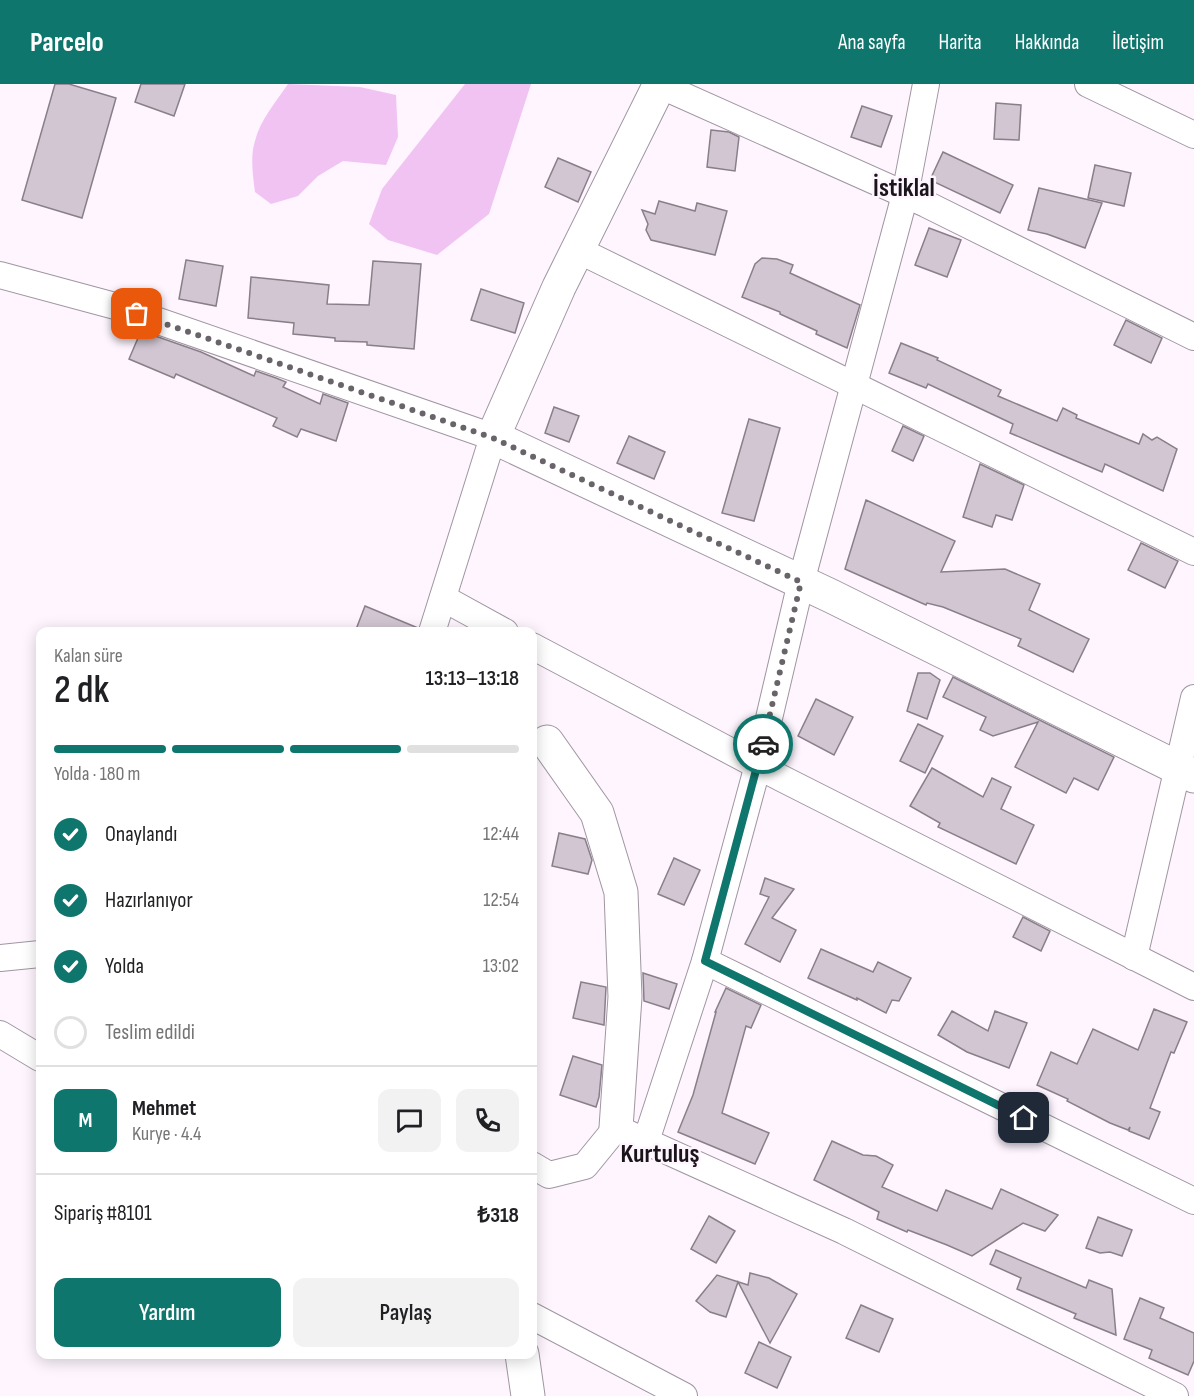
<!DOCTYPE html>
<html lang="tr">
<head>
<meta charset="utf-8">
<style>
	body { margin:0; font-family:"Sofia Sans Condensed",sans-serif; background:#f2f2f2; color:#202124; height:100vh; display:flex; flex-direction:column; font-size:22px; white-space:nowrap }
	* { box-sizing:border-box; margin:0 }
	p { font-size:20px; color:#757577 }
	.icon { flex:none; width:33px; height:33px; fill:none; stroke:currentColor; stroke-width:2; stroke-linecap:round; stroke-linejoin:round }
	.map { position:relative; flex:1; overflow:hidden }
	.side { position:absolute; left:36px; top:543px; width:501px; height:732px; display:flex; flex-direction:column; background:#fff; border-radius:12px; box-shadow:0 3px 15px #0003 }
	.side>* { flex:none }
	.pin { position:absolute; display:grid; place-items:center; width:51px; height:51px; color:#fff; margin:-26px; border-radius:12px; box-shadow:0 3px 9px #0006 }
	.courier { position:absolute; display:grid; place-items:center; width:60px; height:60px; margin:-30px; border:4px solid #0f766e; border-radius:50%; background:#fff; color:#222; box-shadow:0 2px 8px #0007 }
	.head em { font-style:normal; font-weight:600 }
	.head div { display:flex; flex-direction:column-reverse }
	.head { display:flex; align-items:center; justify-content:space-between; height:102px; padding:0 18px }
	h1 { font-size:39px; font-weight:600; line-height:45px }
	.bar { display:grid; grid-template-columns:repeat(4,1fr); gap:9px 6px; align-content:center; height:72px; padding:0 18px }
	.bar i { height:8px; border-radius:4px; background:#e0e0e0 }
	.bar .selected { background:#0f766e }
	.bar p { grid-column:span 4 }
	.line { display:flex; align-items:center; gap:15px; padding:0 18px; border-top:2px solid #e0e0e0 }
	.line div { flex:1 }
	.round { display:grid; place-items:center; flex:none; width:63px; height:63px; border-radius:12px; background:#f2f2f2 }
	ol { padding:0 18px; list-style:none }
	li { display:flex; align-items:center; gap:18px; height:66px }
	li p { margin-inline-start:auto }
	li .icon { padding:6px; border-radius:50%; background:#0f766e; color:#fff; stroke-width:4 }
	li:last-child { color:#757577 }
	li i { width:33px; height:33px; border:3px solid #e0e0e0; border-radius:50% }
	.button { display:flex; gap:12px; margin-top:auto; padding:12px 18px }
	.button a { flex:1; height:69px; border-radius:12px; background:#0f766e; color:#fff; font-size:24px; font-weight:600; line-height:69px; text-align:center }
	.button a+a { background:#f2f2f2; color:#202124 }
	header { display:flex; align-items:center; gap:36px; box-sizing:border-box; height:84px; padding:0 30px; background:#0f766e; color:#fff }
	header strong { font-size:28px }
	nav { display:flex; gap:33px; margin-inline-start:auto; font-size:21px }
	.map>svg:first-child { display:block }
</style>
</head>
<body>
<header>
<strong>Parcelo</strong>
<nav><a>Ana sayfa</a><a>Harita</a><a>Hakkında</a><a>İletişim</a></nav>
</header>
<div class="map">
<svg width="1194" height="1312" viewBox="0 0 1194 1312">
	<rect width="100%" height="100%" fill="#fef5ff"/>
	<g fill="#f1c3f3">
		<path d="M288 0 360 3 396 11 398 53 386 81 343 77 318 92 298 112 271 120 255 108C253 93 250 72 255 57 260 36 276 18 288 0Z"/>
		<path d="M465 0H531L489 130 437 171 388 156 369 140 382 105Z"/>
	</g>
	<g fill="#d1c6d2" stroke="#897f8a" stroke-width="1.5">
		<path d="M55 0H69L116 14 82 134 22 116Z"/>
		<path d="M141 0H185L174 32 135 18Z"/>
		<path d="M996 19 1021 21 1019 56 994 55Z"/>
		<path d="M862 22 892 32 881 63 851 53Z"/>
		<path d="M711 46 729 48 739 53 735 87 707 83Z"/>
		<path d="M943 68 1013 101 1000 129 930 96Z"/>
		<path d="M558 74 591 88 578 118 545 103Z"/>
		<path d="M1095 81 1131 89 1124 122 1088 114Z"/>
		<path d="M1039 104 1102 119 1085 164 1047 150 1028 146Z"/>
		<path d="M659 117 695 127 697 119 727 127 715 171 651 156 646 146 648 140 642 126 655 130Z"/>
		<path d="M929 144 961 156 947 193 915 181Z"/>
		<path d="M762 174 777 175 793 181 790 189 860 221 847 264 816 250 817 247 780 230V228L742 213 755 180Z"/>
		<path d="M186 176 223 182 216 222 179 215Z"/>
		<path d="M373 177 421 180 414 265 367 261V258L335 257V254L293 250 294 239 248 234 251 193 329 201 327 220 369 221Z"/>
		<path d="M481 205 524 219 515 249 471 236Z"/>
		<path d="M1126 236 1162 254 1151 279 1114 261Z"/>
		<path d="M141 247 201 268 254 292 256 287 276 294 286 298 283 303 320 320 323 310 348 319 336 357 301 345 297 353 273 342 277 334 176 290 174 294 129 275Z"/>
		<path d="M901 259 938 274 937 276 1001 306 998 312 1057 337 1063 324 1077 331 1076 334 1139 360 1143 350 1152 356 1157 353 1177 365 1163 407 1105 380 1102 388 1064 372 1010 349 1013 340 928 300 926 304 889 289Z"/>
		<path d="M554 323 579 332 569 358 545 349Z"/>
		<path d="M749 335 780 344 754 437 722 429Z"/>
		<path d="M903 342 924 352 913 377 892 367Z"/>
		<path d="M629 352 665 368 654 395 617 379Z"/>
		<path d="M980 380 1024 401 1012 436 996 431 992 443 963 433Z"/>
		<path d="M866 416 955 457 941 488 1005 485 1040 500 1029 526 1089 555 1073 588 1018 562 1021 555 943 523 927 519 926 521 845 485Z"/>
		<path d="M1141 459 1178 477 1165 504 1128 486Z"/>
		<path d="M365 522 418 544 417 548H355Z"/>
		<path d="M918 589H930L940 596 927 635 907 627Z"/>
		<path d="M953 593 1114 673 1098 706 1074 694 1066 709 1015 683 1038 638 993 652 980 646 986 633 943 613Z"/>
		<path d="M816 615 853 633 834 671 798 652Z"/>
		<path d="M918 640 943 652 925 689 900 677Z"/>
		<path d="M932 684 983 713 992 694 1011 703 1001 725 1034 741 1016 780 938 743 940 739 910 722Z"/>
		<path d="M559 749 585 755 592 776 588 790 552 782Z"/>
		<path d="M674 774 700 786 684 821 658 810Z"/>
		<path d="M765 794 794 805 772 834 796 846 780 878 745 860 769 813 760 810Z"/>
		<path d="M1023 833 1050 847 1041 867 1013 853Z"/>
		<path d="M821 865 873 888 878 878 911 894 899 917 892 916 886 929 857 914V916L808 894Z"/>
		<path d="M643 889 677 900 669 925 644 917Z"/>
		<path d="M581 898 606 903 604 941 573 934Z"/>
		<path d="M726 904 761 921 751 944 746 942 722 1029 769 1049 755 1080 678 1048 693 1011 716 928H715Z"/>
		<path d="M1154 925 1187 938 1174 969 1171 968 1150 1024 1160 1028 1149 1055 1129 1047 1130 1043 1128 1046 1110 1039 1067 1017 1068 1015 1037 1001 1051 968 1077 980 1093 945 1138 966Z"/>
		<path d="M952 927 988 947 995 927 1027 939 1009 984 967 968 938 951Z"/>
		<path d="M573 972 602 981 599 1013 596 1023 560 1011Z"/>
		<path d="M832 1057 863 1071 876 1072 893 1081 882 1103 937 1127 946 1106 992 1125 1001 1105 1058 1131 1045 1147 1023 1139 972 1172 947 1161 908 1146 907 1148 877 1135 879 1128 814 1096Z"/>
		<path d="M709 1132 735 1147 716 1179 691 1165Z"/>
		<path d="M1098 1133 1132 1146 1122 1172 1110 1168 1100 1169 1086 1164Z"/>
		<path d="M996 1166 1086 1204 1089 1196 1112 1205 1116 1251 1074 1234 1076 1230 1017 1205 1021 1194 990 1180Z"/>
		<path d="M750 1189 769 1194 797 1210 770 1259 738 1198 726 1233 710 1228 696 1217 717 1191 748 1201Z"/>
		<path d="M1140 1214 1164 1224 1160 1234 1194 1249V1277L1188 1291 1149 1274 1152 1266 1124 1255Z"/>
		<path d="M861 1221 893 1235 879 1268 846 1254Z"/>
		<path d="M759 1258 791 1273 777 1304 745 1289Z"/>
	</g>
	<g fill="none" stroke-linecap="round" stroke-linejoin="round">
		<g stroke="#a096a1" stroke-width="28">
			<g id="street">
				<path d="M657 0 926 120 1194 253"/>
				<path d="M1088 0 1194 51"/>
				<path d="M578 166 1194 468"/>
				<path d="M0 191 115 222 493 353 432 548"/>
				<path d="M443 514 505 548"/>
				<path d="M532 562 781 694 1194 903"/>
				<path d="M1134 873 1194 614"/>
				<path d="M0 874 40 870"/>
				<path d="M705 877 1194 1117"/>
				<path d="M0 950 40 974"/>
				<path d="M646 1057 705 877 758 681 801 498 905 111 926 0"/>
				<path d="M532 1081 549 1091 585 1082 616 1044 844 1147 1175 1312"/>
				<path d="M532 1232 684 1312"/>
			</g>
		</g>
		<g stroke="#a096a1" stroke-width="35">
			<g id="secondary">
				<path d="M660 0 559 203 493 353 831 512 1194 692"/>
				<path d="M547 658 597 729 621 808 625 913 616 1044"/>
				<path d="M522 1270 528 1312"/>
			</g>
		</g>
		<use href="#street" stroke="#fff" stroke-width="26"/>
		<use href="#secondary" stroke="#fff" stroke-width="33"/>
	</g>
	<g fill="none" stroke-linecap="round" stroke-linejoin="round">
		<path stroke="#69636a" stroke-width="6" stroke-dasharray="0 10.8" d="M137 230 493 354 801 498 763 660"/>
		<path stroke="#0f766e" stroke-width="8" d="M763 660 705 877 1024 1034"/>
	</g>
	<g text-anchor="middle" stroke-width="5" stroke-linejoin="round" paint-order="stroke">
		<g font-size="26" font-weight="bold" fill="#191519" stroke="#fef5ff">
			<text x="904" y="112">İstiklal</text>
			<text x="660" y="1078">Kurtuluş</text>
		</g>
	</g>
</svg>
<div class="pin" style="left:137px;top:230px;background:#ea580c"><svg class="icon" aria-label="bag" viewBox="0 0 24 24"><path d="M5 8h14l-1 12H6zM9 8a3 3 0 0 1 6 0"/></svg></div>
<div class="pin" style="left:1024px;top:1034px;background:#1f2937"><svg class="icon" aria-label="home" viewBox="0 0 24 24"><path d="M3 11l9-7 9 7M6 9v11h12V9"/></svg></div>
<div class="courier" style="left:763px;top:660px"><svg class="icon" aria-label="car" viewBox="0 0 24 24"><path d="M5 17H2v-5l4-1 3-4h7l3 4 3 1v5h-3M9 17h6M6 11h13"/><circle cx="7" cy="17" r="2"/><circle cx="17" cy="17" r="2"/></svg></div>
<section class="side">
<div class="head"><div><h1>2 dk</h1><p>Kalan süre</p></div><em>13:13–13:18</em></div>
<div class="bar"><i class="selected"></i><i class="selected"></i><i class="selected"></i><i></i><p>Yolda · 180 m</p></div>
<ol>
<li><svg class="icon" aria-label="check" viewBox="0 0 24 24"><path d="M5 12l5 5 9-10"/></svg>Onaylandı<p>12:44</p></li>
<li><svg class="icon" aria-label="check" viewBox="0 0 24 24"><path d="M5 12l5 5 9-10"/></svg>Hazırlanıyor<p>12:54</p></li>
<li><svg class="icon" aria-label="check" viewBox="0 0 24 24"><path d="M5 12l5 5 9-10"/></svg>Yolda<p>13:02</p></li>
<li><i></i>Teslim edildi</li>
</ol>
<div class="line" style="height:108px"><b class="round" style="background:#0f766e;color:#fff">M</b><div><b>Mehmet</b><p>Kurye · 4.4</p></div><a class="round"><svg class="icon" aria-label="chat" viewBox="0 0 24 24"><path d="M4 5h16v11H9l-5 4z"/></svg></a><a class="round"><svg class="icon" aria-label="phone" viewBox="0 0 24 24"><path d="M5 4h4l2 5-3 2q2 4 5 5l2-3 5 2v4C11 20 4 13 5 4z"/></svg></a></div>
<div class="line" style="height:78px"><div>Sipariş #8101</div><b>₺318</b></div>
<div class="button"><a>Yardım</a><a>Paylaş</a></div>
</section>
</div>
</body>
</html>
